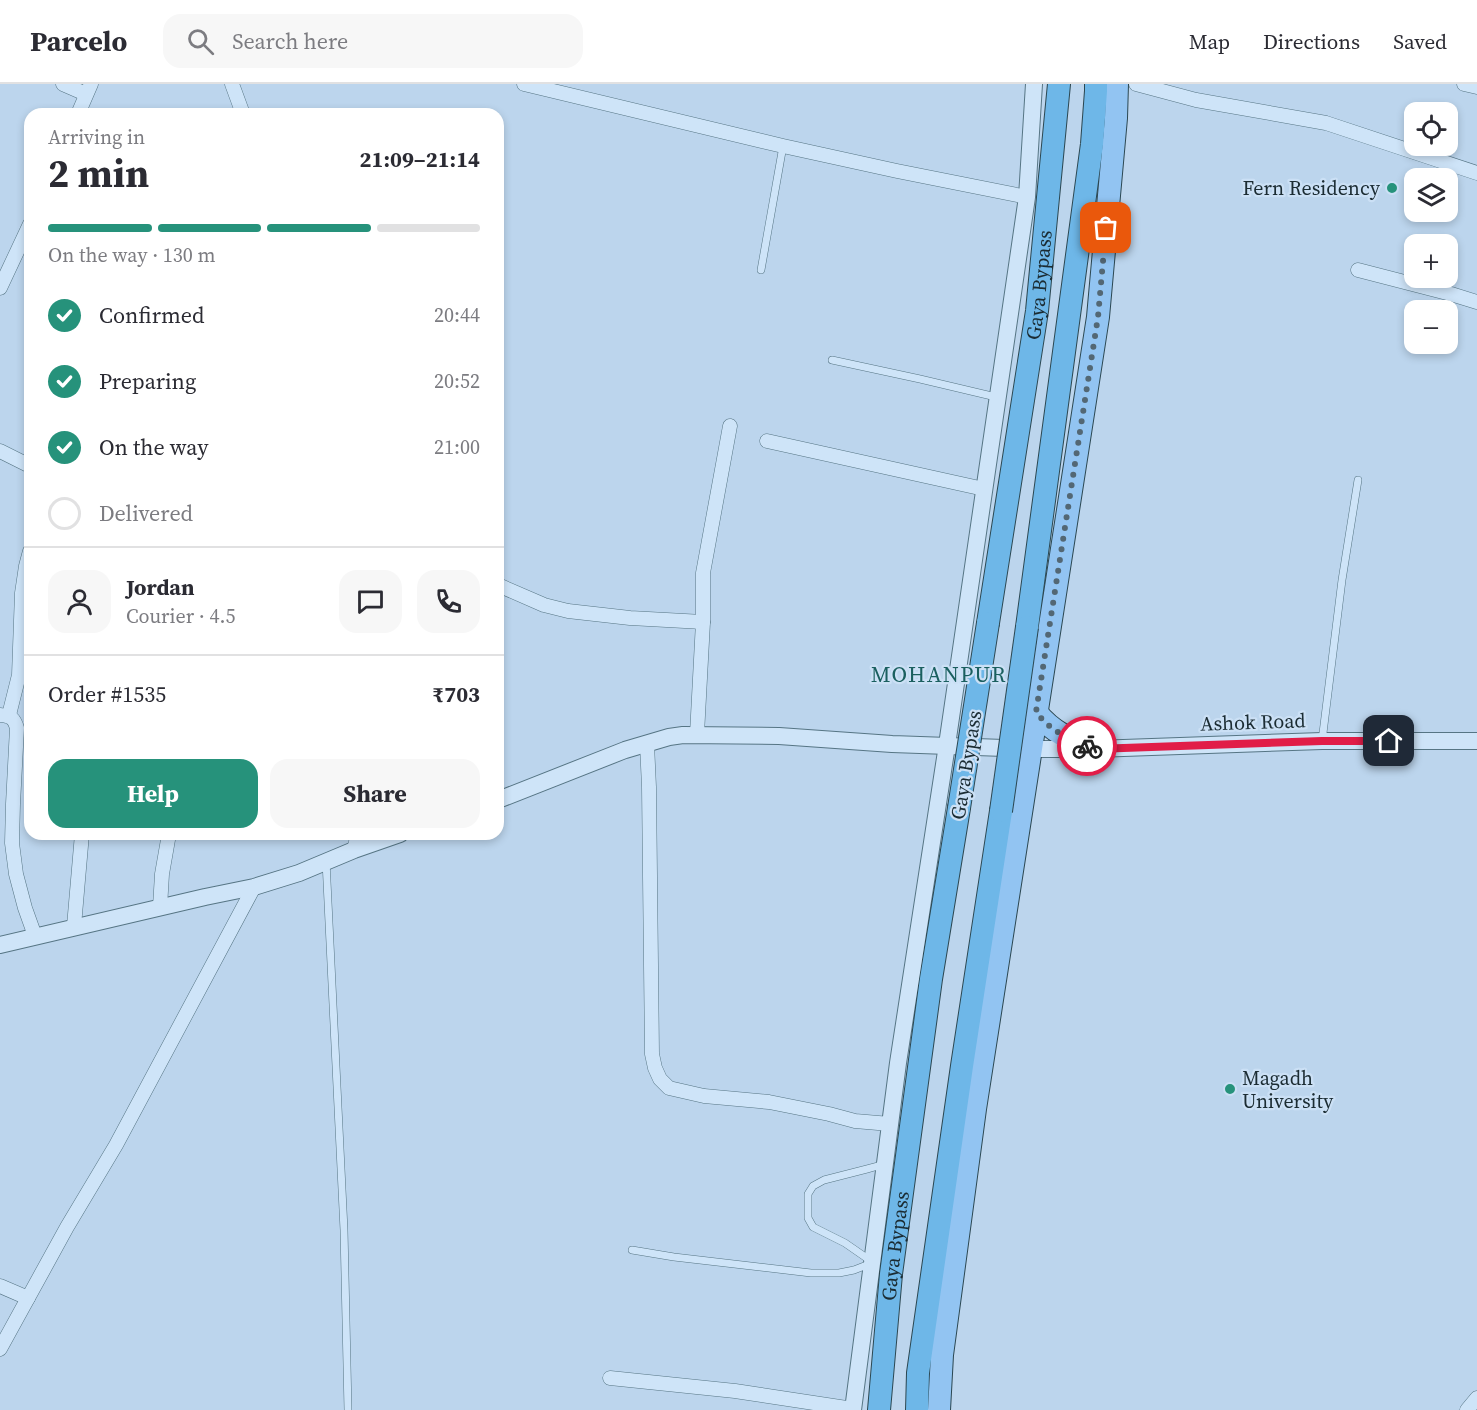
<!DOCTYPE html>
<html lang="en">
<head>
<meta charset="utf-8">
<style>
	body { margin:0; font-family:"Source Serif 4",serif; background:#f7f7f7; color:#2b2b33; height:100vh; display:flex; flex-direction:column; font-size:22px; white-space:nowrap }
	* { box-sizing:border-box; margin:0 }
	p { font-size:20px; color:#7c7c81 }
	.icon { flex:none; width:33px; height:33px; fill:none; stroke:currentColor; stroke-width:2; stroke-linecap:round; stroke-linejoin:round }
	.map { position:relative; flex:1; overflow:hidden }
	.panel { position:absolute; left:24px; top:24px; width:480px; height:732px; display:flex; flex-direction:column; background:#fff; border-radius:18px; box-shadow:0 3px 9px #0003 }
	.panel>* { flex:none }
	.buttons { position:absolute; left:1404px; top:18px; display:grid; gap:12px }
	.buttons a { display:grid; place-items:center; width:54px; height:54px; border-radius:12px; background:#fff; box-shadow:0 3px 9px #0003; font-size:30px }
	.pin { position:absolute; display:grid; place-items:center; width:51px; height:51px; color:#fff; margin:-26px; border-radius:12px; box-shadow:0 3px 9px #0006 }
	.courier { position:absolute; display:grid; place-items:center; width:60px; height:60px; margin:-30px; border:4px solid #e11d48; border-radius:50%; background:#fff; color:#222; box-shadow:0 2px 8px #0007 }
	.summary em { font-style:normal; font-weight:700 }
	.summary div { display:flex; flex-direction:column-reverse }
	.summary { display:flex; align-items:center; justify-content:space-between; height:102px; padding:0 24px }
	h1 { font-size:39px; font-weight:700; line-height:45px }
	.bar { display:grid; grid-template-columns:repeat(4,1fr); gap:9px 6px; align-content:center; height:72px; padding:0 24px }
	.bar i { height:8px; border-radius:4px; background:#e1e1e2 }
	.bar .current { background:#26927b }
	.bar p { grid-column:span 4 }
	.line { display:flex; align-items:center; gap:15px; padding:0 24px; border-top:2px solid #e1e1e2 }
	.line div { flex:1 }
	.round { display:grid; place-items:center; flex:none; width:63px; height:63px; border-radius:18px; background:#f7f7f7 }
	ol { padding:0 24px; list-style:none }
	li { display:flex; align-items:center; gap:18px; height:66px }
	li p { margin-inline-start:auto }
	li .icon { padding:6px; border-radius:50%; background:#26927b; color:#fff; stroke-width:4 }
	li:last-child { color:#7c7c81 }
	li i { width:33px; height:33px; border:3px solid #e1e1e2; border-radius:50% }
	.button { display:flex; gap:12px; margin-top:auto; padding:12px 24px }
	.button a { flex:1; height:69px; border-radius:18px; background:#26927b; color:#fff; font-size:24px; font-weight:700; line-height:69px; text-align:center }
	.button a+a { background:#f7f7f7; color:#2b2b33 }
	header { display:flex; align-items:center; gap:36px; box-sizing:border-box; height:84px; padding:0 30px; background:#fff; border-bottom:2px solid #e1e1e2 }
	header strong { font-size:28px }
	nav { display:flex; gap:33px; margin-inline-start:auto; font-size:21px }
	.search { width:420px; height:54px; background:#f7f7f7; display:flex; align-items:center; gap:15px; box-sizing:border-box; padding:0 21px; border-radius:18px; color:#7c7c81; font-size:22px }
	.map>svg:first-child { display:block }
</style>
</head>
<body>
<header>
<strong>Parcelo</strong>
<div class="search"><svg class="icon" aria-label="search" viewBox="0 0 24 24"><circle cx="10" cy="10" r="6"/><path d="M15 15l6 6"/></svg>Search here</div>
<nav><a>Map</a><a>Directions</a><a>Saved</a></nav>
</header>
<div class="map">
<svg width="1477" height="1326" viewBox="0 0 1477 1326">
	<rect width="100%" height="100%" fill="#bcd5ed"/>
	<g fill="none" stroke-linecap="round" stroke-linejoin="round">
		<g stroke="#567584" stroke-width="8">
			<g id="service">
				<path d="M761 186 783 62"/>
				<path d="M832 276 920 295 996 313"/>
				<path d="M1322 657 1342 496 1358 396"/>
				<path d="M326 777 344 1146 348 1326"/>
				<path d="M632 1166 674 1173 811 1189H839L854 1186 872 1179"/>
				<path d="M871 1177 845 1159 813 1143 808 1134V1110L813 1102 824 1096 867 1085 885 1080"/>
			</g>
		</g>
		<g stroke="#567584" stroke-width="15">
			<g id="minor">
				<path d="M63 0 86 10"/>
				<path d="M232 0 243 30"/>
				<path d="M524 0 783 62 897 87 1027 113"/>
				<path d="M1136 0 1196 16 1326 39 1477 89"/>
				<path d="M1464 0 1477 3"/>
				<path d="M78 30 91 0"/>
				<path d="M1358 186 1451 210 1477 218"/>
				<path d="M0 204 30 140"/>
				<path d="M767 357 984 405"/>
				<path d="M0 367 30 382"/>
				<path d="M498 501 544 521 568 527 630 534 703 538"/>
				<path d="M0 631C11 632 14 634 17 644L13 720 12 759 16 790 25 824 35 852"/>
				<path d="M9 631 19 591 22 509 26 482 30 467"/>
				<path d="M697 650 703 538V489L730 342"/>
				<path d="M647 660 649 703 652 970 655 984 660 995 669 1004 704 1012 769 1018 829 1030 855 1037 890 1040"/>
				<path d="M354 766 358 750"/>
				<path d="M160 823 162 790 169 750"/>
				<path d="M74 842 82 750"/>
				<path d="M0 1202 28 1214"/>
				<path d="M0 1265 67 1143 116 1061 254 803"/>
				<path d="M610 1294 735 1307 853 1325"/>
				<path d="M1467 1326 1477 1314"/>
			</g>
		</g>
		<g stroke="#567584" stroke-width="18">
			<g id="tertiary">
				<path d="M498 716 625 666 669 653 683 651 779 652 892 660 1030 665H1095L1322 657H1477"/>
				<path d="M0 861 205 813 254 803 299 789 354 766 400 750"/>
				<path d="M853 1326 898 979 947 661 1027 113 1034 0"/>
			</g>
		</g>
		<g stroke="#2b4751" stroke-width="24">
			<g id="primary">
				<path d="M1036 628C1053 649 1071 656 1095 665"/>
				<path d="M939 1326 942 1271 975 1025 1098 233 1116 34 1117 0"/>
			</g>
		</g>
		<g stroke="#2b4751" stroke-width="24">
			<g id="trunk">
				<path id="s1" d="M988 539 1037 227 1059 0"/>
				<path d="M1027 543 1092 60 1096 7V0"/>
				<path id="s2" d="M879 1326 891 1190 931 895 959 724"/>
				<path d="M917 1326 918 1289 962 982 1001 727"/>
			</g>
		</g>
		<use href="#service" stroke="#cee4f8" stroke-width="7"/>
		<use href="#minor" stroke="#cee4f8" stroke-width="14"/>
		<use href="#tertiary" stroke="#cee4f8" stroke-width="16"/>
		<use href="#primary" stroke="#92c4f2" stroke-width="22"/>
		<use href="#trunk" stroke="#6eb7e8" stroke-width="22"/>
		<g stroke="#2b4751" stroke-width="24" stroke-linecap="butt">
			<g id="trunk-bridge">
				<path d="M959 724 988 539"/>
				<path d="M1001 727 1027 543"/>
			</g>
		</g>
		<use href="#trunk-bridge" stroke="#6eb7e8" stroke-width="22"/>
	</g>
	<g fill="none" stroke-linecap="round" stroke-linejoin="round">
		<path stroke="#536774" stroke-width="6" stroke-dasharray="0 10.8" d="M1087 662C1066 654 1050 646 1036 628L1098 233 1106 144"/>
		<path stroke="#e11d48" stroke-width="8" d="M1087 662 1095 665 1322 657H1389"/>
	</g>
	<g fill="#26927b" stroke="#cbe0f5" stroke-width="2">
		<circle cx="1392" cy="104" r="6"/>
		<circle cx="1230" cy="1005" r="6"/>
	</g>
	<g text-anchor="middle" stroke-width="4.5" stroke-linejoin="round" paint-order="stroke">
		<g font-size="20" fill="#1b2c33" stroke="#cbe0f5" text-anchor="end">
			<text x="1380" y="111">Fern Residency</text>
			<text x="1242" y="1001" text-anchor="start">Magadh<tspan x="1242" dy="23">University</tspan></text>
		</g>
		<g font-size="20" fill="#1b2c33" stroke="#cbe0f5">
			<text dy="7" stroke="none"><textPath href="#s1" startOffset="342">Gaya Bypass</textPath></text>
			<text transform="translate(1253 638) rotate(-2)" y="7">Ashok Road</text>
			<text transform="translate(966 681) rotate(-81)" y="7">Gaya Bypass</text>
			<text dy="7" stroke="none"><textPath href="#s2" startOffset="165">Gaya Bypass</textPath></text>
		</g>
		<g font-size="22" letter-spacing="1.5" fill="#1a5f5f" stroke="#cbe0f5">
			<text x="939" y="598">MOHANPUR</text>
		</g>
	</g>
</svg>
<div class="buttons">
<a><svg class="icon" aria-label="locate" viewBox="0 0 24 24"><circle cx="12" cy="12" r="6"/><path d="M12 2v4M12 18v4M2 12h4M18 12h4"/></svg></a>
<a><svg class="icon" aria-label="layers" viewBox="0 0 24 24"><path d="M12 4l9 5-9 5-9-5zM3 14l9 5 9-5"/></svg></a>
<a>+</a>
<a>−</a>
</div>
<div class="pin" style="left:1106px;top:144px;background:#ea580c"><svg class="icon" aria-label="bag" viewBox="0 0 24 24"><path d="M5 8h14l-1 12H6zM9 8a3 3 0 0 1 6 0"/></svg></div>
<div class="pin" style="left:1389px;top:657px;background:#1f2937"><svg class="icon" aria-label="home" viewBox="0 0 24 24"><path d="M3 11l9-7 9 7M6 9v11h12V9"/></svg></div>
<div class="courier" style="left:1087px;top:662px"><svg class="icon" aria-label="bike" viewBox="0 0 24 24"><circle cx="6" cy="16" r="4"/><circle cx="18" cy="16" r="4"/><path d="M6 16l4-8h5l3 8M10 8l3 8H6M13 5h3"/></svg></div>
<section class="panel">
<div class="summary"><div><h1>2 min</h1><p>Arriving in</p></div><em>21:09–21:14</em></div>
<div class="bar"><i class="current"></i><i class="current"></i><i class="current"></i><i></i><p>On the way · 130 m</p></div>
<ol>
<li><svg class="icon" aria-label="check" viewBox="0 0 24 24"><path d="M5 12l5 5 9-10"/></svg>Confirmed<p>20:44</p></li>
<li><svg class="icon" aria-label="check" viewBox="0 0 24 24"><path d="M5 12l5 5 9-10"/></svg>Preparing<p>20:52</p></li>
<li><svg class="icon" aria-label="check" viewBox="0 0 24 24"><path d="M5 12l5 5 9-10"/></svg>On the way<p>21:00</p></li>
<li><i></i>Delivered</li>
</ol>
<div class="line" style="height:108px"><a class="round"><svg class="icon" aria-label="person" viewBox="0 0 24 24"><circle cx="12" cy="8" r="4"/><path d="M4 21q1-7 8-7t8 7"/></svg></a><div><b>Jordan</b><p>Courier · 4.5</p></div><a class="round"><svg class="icon" aria-label="chat" viewBox="0 0 24 24"><path d="M4 5h16v11H9l-5 4z"/></svg></a><a class="round"><svg class="icon" aria-label="phone" viewBox="0 0 24 24"><path d="M5 4h4l2 5-3 2q2 4 5 5l2-3 5 2v4C11 20 4 13 5 4z"/></svg></a></div>
<div class="line" style="height:78px"><div>Order #1535</div><b>₹703</b></div>
<div class="button"><a>Help</a><a>Share</a></div>
</section>
</div>
</body>
</html>
